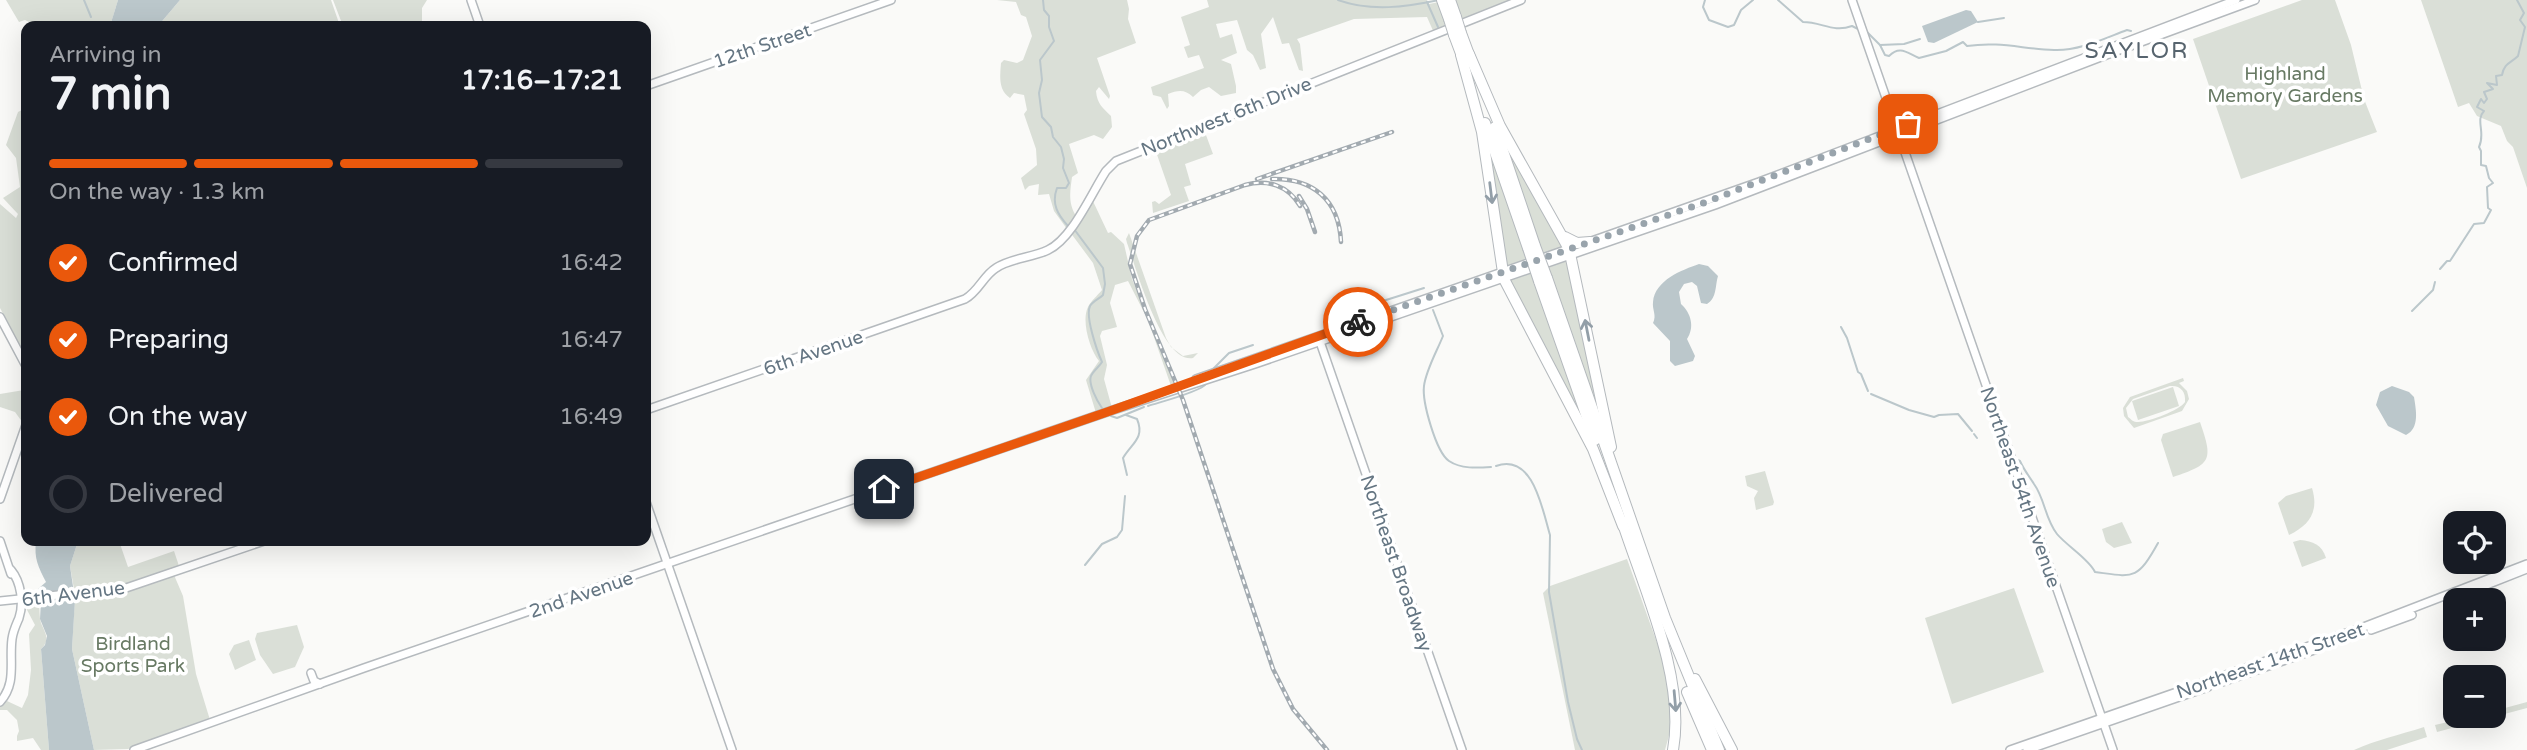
<!DOCTYPE html>
<html lang="en">
<head>
<meta charset="utf-8">
<style>
	body { margin:0; font-family:"Varela Round",sans-serif; background:#242831; color:#f1f3f6; height:100vh; display:flex; flex-direction:column; font-size:26px; white-space:nowrap }
	* { box-sizing:border-box; margin:0 }
	p { font-size:23px; color:#9ea1a6 }
	.icon { flex:none; width:38px; height:38px; fill:none; stroke:currentColor; stroke-width:2; stroke-linecap:round; stroke-linejoin:round }
	.map { position:relative; flex:1; overflow:hidden }
	.side { position:absolute; left:21px; top:21px; width:630px; height:525px; display:flex; flex-direction:column; background:#171b24; border-radius:14px; box-shadow:0 7px 28px #0002 }
	.side>* { flex:none }
	.fabs { position:absolute; left:2443px; top:511px; display:grid; gap:14px }
	.fabs a { display:grid; place-items:center; width:63px; height:63px; border-radius:14px; background:#171b24; box-shadow:0 7px 28px #0002; font-size:35px }
	.pin { position:absolute; display:grid; place-items:center; width:60px; height:60px; color:#fff; margin:-30px; border-radius:14px; box-shadow:0 4px 10px #0006 }
	.courier { position:absolute; display:grid; place-items:center; width:70px; height:70px; margin:-35px; border:5px solid #ea580c; border-radius:50%; background:#fff; color:#222; box-shadow:0 2px 9px #0007 }
	.overview em { font-style:normal; font-weight:700 }
	.overview div { display:flex; flex-direction:column-reverse }
	.overview { display:flex; align-items:center; justify-content:space-between; height:119px; padding:0 28px }
	h1 { font-size:46px; font-weight:700; line-height:52px }
	.bar { display:grid; grid-template-columns:repeat(4,1fr); gap:10px 7px; align-content:center; height:84px; padding:0 28px }
	.bar i { height:9px; border-radius:5px; background:#363941 }
	.bar .current { background:#ea580c }
	.bar p { grid-column:span 4 }
	ol { padding:0 28px; list-style:none }
	li { display:flex; align-items:center; gap:21px; height:77px }
	li p { margin-inline-start:auto }
	li .icon { padding:7px; border-radius:50%; background:#ea580c; color:#fff; stroke-width:4 }
	li:last-child { color:#9ea1a6 }
	li i { width:38px; height:38px; border:4px solid #363941; border-radius:50% }
	.map>svg:first-child { display:block }
</style>
</head>
<body>
<div class="map">
<svg width="2527" height="750" viewBox="0 0 2527 750">
	<rect width="100%" height="100%" fill="#fafaf8"/>
	<g fill="#dadfd7" fill-rule="evenodd">
		<path d="M6 0H118L110 26H37L25 20 19 22Z"/>
		<path d="M180 0H331L340 26H158Z"/>
		<path d="M333 0H427L422 8V26H343Z"/>
		<path d="M997 0H1127L1129 9 1128 19 1136 43 1097 58 1110 96 1109 99 1099 87 1096 91C1097 104 1103 108 1111 116L1112 127 1103 139 1094 135 1069 144 1078 173 1072 177C1070 192 1068 203 1076 216L1067 229 1054 211 1049 194 1038 195 1039 184 1029 186 1025 190 1021 178 1037 165 1036 149 1024 114 1027 110 1024 95 1014 93 1010 98C998 90 1000 76 1001 63L1004 60 1017 63 1023 60 1032 36 1026 17 1021 15 1016 2Z"/>
		<path d="M1207 0H1427L1429 4 1439 2 1447 27 1434 33 1427 17 1354 19 1297 39 1300 44 1303 71 1299 70 1289 43 1282 44 1273 17 1261 34 1266 68 1260 70 1253 55 1247 50 1237 20 1216 24 1220 38 1232 34 1237 53 1221 60 1231 64 1236 86V93L1221 96 1209 87 1201 90 1193 97C1185 89 1178 90 1168 94L1169 106 1167 109 1161 97 1153 95 1151 87 1204 68 1199 55 1188 58 1184 47 1190 45 1181 17 1209 7Z"/>
		<path d="M1454 0H1516L1462 21Z"/>
		<path d="M2302 0H2335L2351 45 2364 99 2377 132 2241 179 2193 39Z"/>
		<path d="M2421 0H2527V188L2513 147 2507 141 2501 126 2477 116 2469 103 2458 107Z"/>
		<path d="M26 108V357L0 308V204L16 218 18 214 3 198 20 187 16 158 6 145 18 112Z"/>
		<path d="M1482 125 1528 260 1504 268Z"/>
		<path d="M1498 126 1565 247 1542 255Z"/>
		<path d="M1203 127 1213 154 1185 164 1191 185 1184 187 1189 201 1153 213 1152 202 1155 201 1159 204 1171 195 1154 146Z"/>
		<path d="M1091 197 1108 233 1111 232 1124 244 1132 279 1176 384 1171 386 1148 320 1128 281 1115 285 1110 303 1117 327 1102 331 1100 336 1107 365 1104 379 1112 408 1096 413 1086 380 1099 361C1090 350 1081 321 1088 307 1091 301 1097 296 1102 290L1093 263 1070 232Z"/>
		<path d="M1129 233 1166 338 1171 347 1183 356 1198 353 1193 358C1162 364 1136 267 1127 243L1126 239Z"/>
		<path d="M1570 257 1599 403 1594 405 1546 266Z"/>
		<path d="M1532 271 1580 410 1576 411 1508 280Z"/>
		<path d="M2183 378 2184 381 2179 383 2187 391 2189 399 2182 411 2134 428 2124 416 2123 408 2130 397ZM2170 386C2180 385 2186 391 2185 402 2180 410 2149 422 2138 422 2133 422 2132 420 2128 417L2126 408 2133 399Z"/>
		<path d="M2173 387 2179 406 2138 420 2132 401Z"/>
		<path d="M24 390 26 392 23 423 15 412 0 407V394Z"/>
		<path d="M2200 422C2213 460 2212 464 2173 477L2161 440 2163 434Z"/>
		<path d="M1765 471 1774 502 1773 505 1756 510 1754 498 1758 491 1747 486 1745 476Z"/>
		<path d="M2312 488C2319 511 2310 525 2289 535L2278 503 2286 496Z"/>
		<path d="M2122 522 2132 543 2114 548 2106 542 2102 529Z"/>
		<path d="M2300 540C2313 541 2322 545 2326 558L2302 567 2293 542Z"/>
		<path d="M78 541H119L128 567 174 551 179 566 126 584 74 589 70 566Z"/>
		<path d="M1627 559 1670 679 1671 728 1665 750H1575L1543 593 1550 586Z"/>
		<path d="M174 575 183 596 196 674 210 720 128 749 94 750 72 649 75 597Z"/>
		<path d="M2014 588 2044 672 1952 704 1925 618Z"/>
		<path d="M31 602 39 605C40 611 39 617 41 623 45 633 51 640 41 649L49 750H41L33 738 17 741V736L19 731 17 720 7 710H0V705L7 701 22 708 28 695 31 670 29 634 35 625 26 608Z"/>
		<path d="M297 625 304 647 295 667 273 674 260 655 255 639 257 633Z"/>
		<path d="M249 640 256 660 235 670 229 654 234 645Z"/>
		<path d="M2527 702V708L2437 732 2435 725 2474 716H2494V711Z"/>
		<path d="M2424 727 2427 737 2387 750H2354C2376 740 2399 735 2424 727Z"/>
	</g>
	<g fill="#bbc7cb">
		<path d="M118 0H180L158 26H110Z"/>
		<path d="M1966 10 1971 11 1978 22 1934 43 1928 42 1922 26Z"/>
		<path d="M1699 264 1708 266 1718 276C1715 286 1717 298 1707 304L1701 303 1697 286 1692 282 1684 284 1679 292 1681 304C1691 313 1695 327 1687 339L1695 356 1693 361 1675 366 1670 361V341L1653 323C1657 315 1652 310 1653 302 1655 280 1682 270 1699 264Z"/>
		<path d="M2392 386 2409 392 2414 397C2416 410 2420 428 2406 435L2388 426 2376 405 2380 392Z"/>
		<path d="M36 541H78L70 566 75 600 72 649 94 750H49L41 649 45 645 47 636 40 619 41 600 38 589 46 582C38 566 34 559 36 541Z"/>
	</g>
	<g fill="none" stroke-linecap="round" stroke-linejoin="round">
		<g stroke="#bbc7cb" stroke-width="2">
			<path d="M84 0 91 17"/>
			<path d="M1043 0 1044 10 1049 16V27L1054 41 1040 60 1042 80 1039 93 1042 117 1051 127 1053 137 1061 147 1064 159 1063 168 1069 183 1066 188H1057C1051 204 1058 215 1068 226"/>
			<path d="M1338 0C1371 12 1406 7 1439 0"/>
			<path d="M1705 0 1703 7 1709 20 1728 27 1734 25 1741 10 1753 0"/>
			<path d="M1778 0 1803 22C1822 22 1833 33 1852 26L1860 30"/>
			<path d="M1427 2 1438 27"/>
			<path d="M97 22 105 26"/>
			<path d="M1978 22 2004 18"/>
			<path d="M1867 32 1880 45 1885 55 1889 56C1900 45 1907 53 1919 58L1946 51 1963 42 1967 46C1999 41 2023 49 2054 50 2079 51 2103 39 2127 30L2131 31"/>
			<path d="M1880 45 1904 44 1920 39"/>
			<path d="M1074 229 1103 268 1105 284 1103 295C1099 299 1093 301 1090 306 1085 316 1097 351 1102 362 1099 367 1093 371 1091 376 1088 384 1097 401 1102 408"/>
			<path d="M2440 269 2447 261H2450L2474 224 2484 223 2491 210 2488 208 2487 187 2493 183 2489 178 2486 166 2481 165V151L2479 147C2486 133 2475 120 2484 111L2477 107 2481 99 2484 103 2487 99 2484 92 2493 89 2487 83 2497 85 2496 76 2502 75C2504 63 2511 63 2518 56L2525 27 2520 20 2524 13 2517 0"/>
			<path d="M1433 310 1443 336C1437 351 1426 370 1424 386 1422 402 1436 452 1449 461 1461 469 1477 468 1491 467"/>
			<path d="M2412 311 2433 290 2435 282"/>
			<path d="M1345 313 1424 288"/>
			<path d="M1841 327 1847 338 1858 372 1861 374 1868 391"/>
			<path d="M1212 370 1229 353 1253 345"/>
			<path d="M1871 394 1909 410 1934 417 1939 415 1958 414 1972 431"/>
			<path d="M1148 406C1160 402 1200 392 1206 384"/>
			<path d="M1126 415 1137 419C1145 438 1132 443 1123 458L1127 475"/>
			<path d="M1111 416 1117 418 1144 407"/>
			<path d="M1974 434 1977 438"/>
			<path d="M2018 460 2020 461C2024 470 2029 476 2034 484 2045 499 2045 519 2057 534 2067 546 2089 559 2095 572 2133 577 2137 581 2158 543"/>
			<path d="M1496 466C1533 453 1542 508 1550 535L1549 592 1568 702 1577 739 1582 750"/>
			<path d="M1085 565 1102 544 1117 537 1122 530 1125 496"/>
		</g>
		<g stroke="#b5babe" stroke-width="10">
			<g id="major">
				<path d="M471 0 480 26"/>
				<path d="M1852 0 2113 750"/>
				<path d="M646 86 891 0"/>
				<path d="M1586 243 1759 182 2236 0"/>
				<path d="M0 317 26 366"/>
				<path d="M1319 339 1462 750"/>
				<path d="M1196 379 1571 248"/>
				<path d="M646 410 965 299C979 291 983 276 996 268 1011 258 1031 258 1048 250 1072 239 1091 194 1106 171L1116 161 1521 0"/>
				<path d="M0 499 26 425"/>
				<path d="M646 502 732 750"/>
				<path d="M0 541 11 574"/>
				<path d="M2456 597 2527 569"/>
				<path d="M0 601 126 588 264 541"/>
				<path d="M2371 630 2412 615"/>
				<path d="M311 673 314 681 320 684"/>
				<path d="M2222 682 2320 648"/>
				<path d="M0 702C17 683 9 662 12 639 13 631 16 625 19 618 24 603 21 582 11 570"/>
				<path d="M134 750 364 668 1110 411 1255 364 1715 205 2114 52 2255 0"/>
				<path d="M2010 750 2361 628 2527 564"/>
				<path d="M2027 750 2208 687"/>
			</g>
		</g>
		<g stroke="#b4b9bd" stroke-width="12">
			<g id="highway">
				<path d="M1442 0 1449 19"/>
				<path d="M1450 0 1456 17"/>
				<path d="M1461 33 1471 60"/>
				<path d="M1454 35 1463 59"/>
				<path d="M1469 54 1500 126 1569 249 1611 447"/>
				<path d="M1461 55 1482 132 1504 279 1593 449 1623 526"/>
				<path d="M1485 123 1528 248"/>
				<path d="M1495 127 1535 246"/>
				<path d="M1565 237 1577 243 1590 242"/>
				<path d="M1547 278 1665 618 1719 750"/>
				<path d="M1539 281 1595 440"/>
				<path d="M1622 521C1644 589 1686 679 1673 750"/>
				<path d="M1695 679 1732 750"/>
				<path d="M1687 692 1712 750"/>
			</g>
		</g>
		<use href="#major" stroke="#fff" stroke-width="7"/>
		<use href="#highway" stroke="#fff" stroke-width="10"/>
		<g stroke="#a2aab0" stroke-width="4.5">
			<g id="rail">
				<path d="M1257 179 1392 132"/>
				<path d="M1272 179C1312 178 1339 199 1341 242"/>
				<path d="M1299 196 1307 209 1315 232"/>
				<path d="M1300 206C1288 185 1267 179 1245 185L1149 220 1137 236 1130 264 1145 309 1183 400 1273 669 1293 709 1327 750"/>
			</g>
		</g>
		<use href="#rail" stroke="#fff" stroke-width="2" stroke-dasharray="5" stroke-linecap="butt"/>
		<g stroke="#b4b9bd" stroke-width="12" stroke-linecap="butt">
			<g id="highway-bridge">
				<path d="M1456 17 1461 33"/>
				<path d="M1449 19 1454 35"/>
				<path d="M1535 246 1547 278"/>
				<path d="M1528 248 1539 281"/>
			</g>
		</g>
		<use href="#highway-bridge" stroke="#fff" stroke-width="10"/>
	</g>
	<defs><path id="oneway-shaft" d="M-6 0H5M1.5-3L5.5 0L1.5 3" fill="none" stroke-width="1.6" stroke-linecap="round" stroke-linejoin="round" transform="scale(1.75)"/></defs>
	<g stroke="#939fa8">
		<use href="#oneway-shaft" transform="translate(1491 193) rotate(83)"/>
		<use href="#oneway-shaft" transform="translate(1587 330) rotate(-101)"/>
		<use href="#oneway-shaft" transform="translate(1675 701) rotate(85)"/>
	</g>
	<g fill="none" stroke-linecap="round" stroke-linejoin="round">
		<path stroke="#99a4ac" stroke-width="7" stroke-dasharray="0 12.6" d="M1358 322 1706 202 1908 124"/>
		<path stroke="#ea580c" stroke-width="9" d="M884 489 1110 411 1358 322"/>
	</g>
	<g text-anchor="middle" stroke-width="7" stroke-linejoin="round" paint-order="stroke">
		<g font-size="19" fill="#657683" stroke="#fff">
			<text transform="translate(762 45) rotate(-19)" y="7">12th Street</text>
			<text transform="translate(1226 116) rotate(-22)" y="7">Northwest 6th Drive</text>
			<text transform="translate(813 352) rotate(-19)" y="7">6th Avenue</text>
			<text transform="translate(2021 487) rotate(71)" y="7">Northeast 54th Avenue</text>
			<text transform="translate(1397 563) rotate(71)" y="7">Northeast Broadway</text>
			<text transform="translate(73 593) rotate(-7)" y="7">6th Avenue</text>
			<text transform="translate(581 594) rotate(-19)" y="7">2nd Avenue</text>
			<text transform="translate(2270 660) rotate(-19)" y="7">Northeast 14th Street</text>
		</g>
		<g font-size="19" fill="#687a64" stroke="#fff">
			<text x="2285" y="80">Highland<tspan x="2285" dy="22">Memory Gardens</tspan></text>
			<text x="133" y="650">Birdland<tspan x="133" dy="22">Sports Park</tspan></text>
		</g>
		<g font-size="23" letter-spacing="2" fill="#57646e" stroke="#fff">
			<text x="2137" y="58">SAYLOR</text>
		</g>
	</g>
</svg>
<div class="fabs">
<a><svg class="icon" aria-label="locate" viewBox="0 0 24 24"><circle cx="12" cy="12" r="6"/><path d="M12 2v4M12 18v4M2 12h4M18 12h4"/></svg></a>
<a>+</a>
<a>−</a>
</div>
<div class="pin" style="left:1908px;top:124px;background:#ea580c"><svg class="icon" aria-label="bag" viewBox="0 0 24 24"><path d="M5 8h14l-1 12H6zM9 8a3 3 0 0 1 6 0"/></svg></div>
<div class="pin" style="left:884px;top:489px;background:#1f2937"><svg class="icon" aria-label="home" viewBox="0 0 24 24"><path d="M3 11l9-7 9 7M6 9v11h12V9"/></svg></div>
<div class="courier" style="left:1358px;top:322px"><svg class="icon" aria-label="bike" viewBox="0 0 24 24"><circle cx="6" cy="16" r="4"/><circle cx="18" cy="16" r="4"/><path d="M6 16l4-8h5l3 8M10 8l3 8H6M13 5h3"/></svg></div>
<section class="side">
<div class="overview"><div><h1>7 min</h1><p>Arriving in</p></div><em>17:16–17:21</em></div>
<div class="bar"><i class="current"></i><i class="current"></i><i class="current"></i><i></i><p>On the way · 1.3 km</p></div>
<ol>
<li><svg class="icon" aria-label="check" viewBox="0 0 24 24"><path d="M5 12l5 5 9-10"/></svg>Confirmed<p>16:42</p></li>
<li><svg class="icon" aria-label="check" viewBox="0 0 24 24"><path d="M5 12l5 5 9-10"/></svg>Preparing<p>16:47</p></li>
<li><svg class="icon" aria-label="check" viewBox="0 0 24 24"><path d="M5 12l5 5 9-10"/></svg>On the way<p>16:49</p></li>
<li><i></i>Delivered</li>
</ol>
</section>
</div>
</body>
</html>
